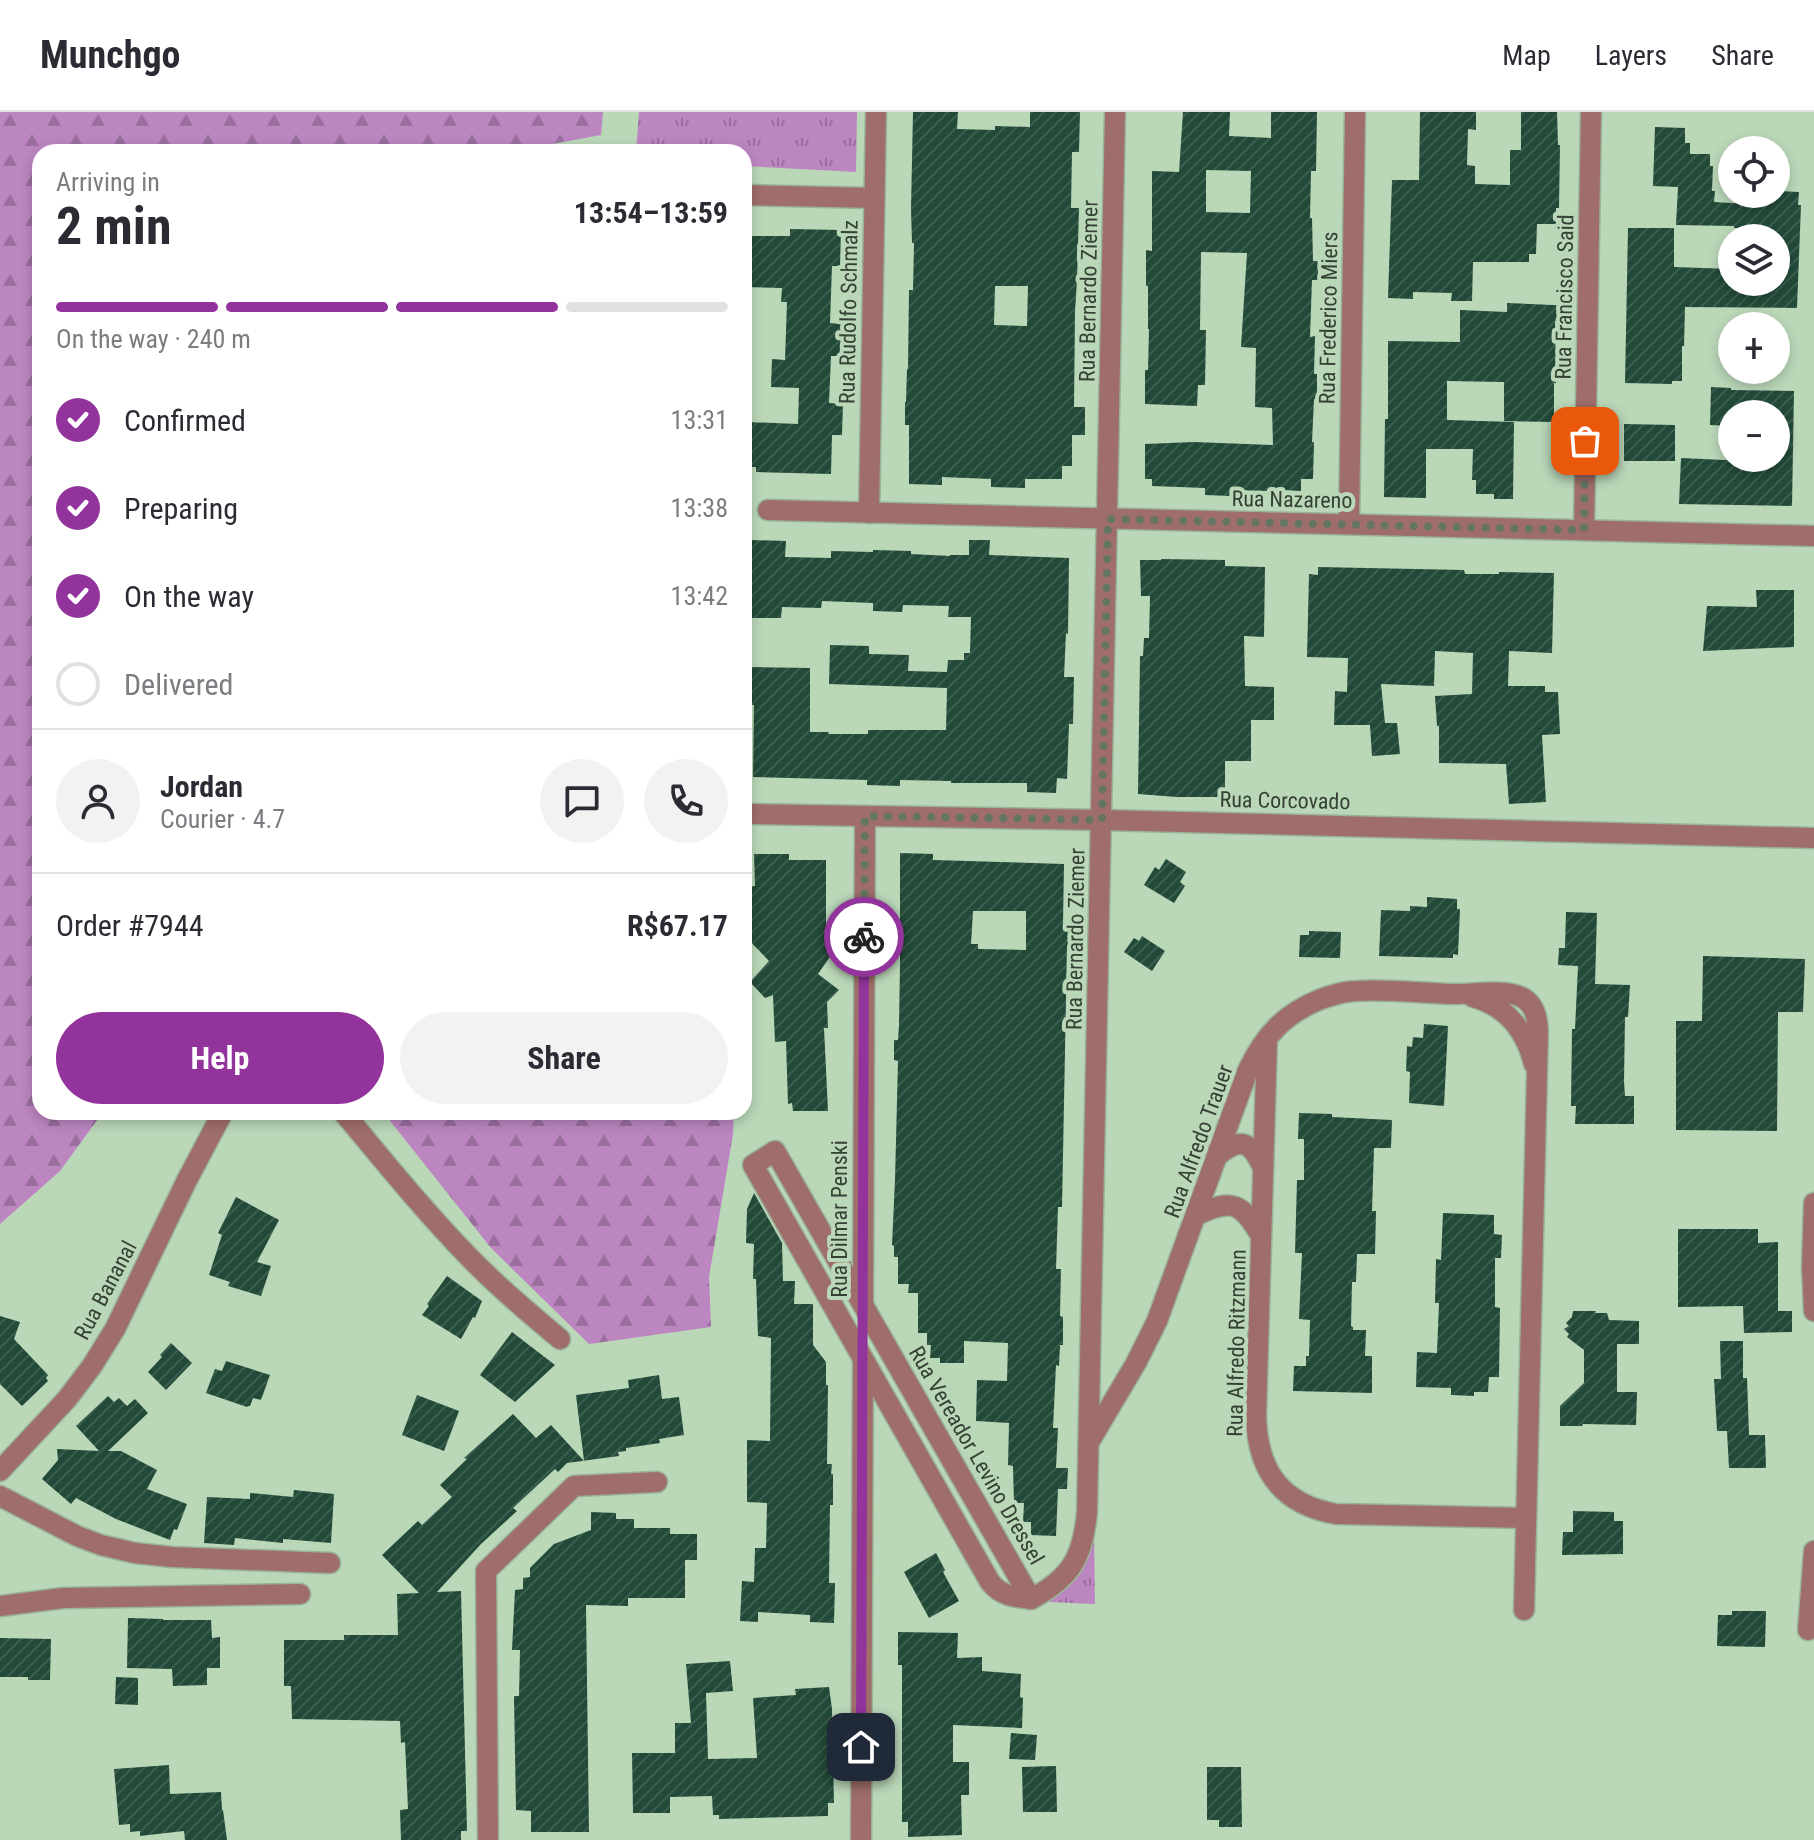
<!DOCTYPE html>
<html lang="en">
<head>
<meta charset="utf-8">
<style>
	body { margin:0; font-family:"Roboto Condensed",sans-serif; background:#f2f2f3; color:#2b2b33; height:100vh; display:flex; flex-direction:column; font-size:30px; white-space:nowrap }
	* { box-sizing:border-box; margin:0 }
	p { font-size:26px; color:#7c7c81 }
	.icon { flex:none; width:44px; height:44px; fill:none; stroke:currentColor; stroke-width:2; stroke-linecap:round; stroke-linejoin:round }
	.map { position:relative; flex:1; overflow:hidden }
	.details { position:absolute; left:32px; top:32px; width:720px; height:976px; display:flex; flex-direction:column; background:#fff; border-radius:24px; box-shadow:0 4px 12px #0003 }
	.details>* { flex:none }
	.buttons { position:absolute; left:1718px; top:24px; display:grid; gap:16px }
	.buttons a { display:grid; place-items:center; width:72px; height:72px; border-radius:50%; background:#fff; box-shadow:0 4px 12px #0003; font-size:40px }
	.pin { position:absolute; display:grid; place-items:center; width:68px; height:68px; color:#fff; margin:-34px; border-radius:16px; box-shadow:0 4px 12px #0006 }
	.courier { position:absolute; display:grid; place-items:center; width:80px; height:80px; margin:-40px; border:6px solid #93349d; border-radius:50%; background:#fff; color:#222; box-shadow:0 2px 10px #0007 }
	.overview em { font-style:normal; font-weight:700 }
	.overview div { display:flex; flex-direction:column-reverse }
	.overview { display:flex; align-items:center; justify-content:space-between; height:136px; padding:0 24px }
	h1 { font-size:52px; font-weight:700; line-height:60px }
	.bar { display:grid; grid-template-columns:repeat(4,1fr); gap:12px 8px; align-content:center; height:96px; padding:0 24px }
	.bar i { height:10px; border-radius:6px; background:#e1e1e2 }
	.bar .current { background:#93349d }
	.bar p { grid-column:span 4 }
	.line { display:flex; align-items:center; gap:20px; padding:0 24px; border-top:2px solid #e1e1e2 }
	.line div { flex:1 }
	.round { display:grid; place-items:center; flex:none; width:84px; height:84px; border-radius:42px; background:#f2f2f3 }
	ol { padding:0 24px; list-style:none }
	li { display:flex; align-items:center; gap:24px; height:88px }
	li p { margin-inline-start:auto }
	li .icon { padding:8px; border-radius:50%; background:#93349d; color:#fff; stroke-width:4 }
	li:last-child { color:#7c7c81 }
	li i { width:44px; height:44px; border:4px solid #e1e1e2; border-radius:50% }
	.primary-button { display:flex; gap:16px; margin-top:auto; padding:16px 24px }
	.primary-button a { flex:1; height:92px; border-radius:48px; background:#93349d; color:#fff; font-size:32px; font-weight:700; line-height:92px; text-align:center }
	.primary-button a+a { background:#f2f2f3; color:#2b2b33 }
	header { display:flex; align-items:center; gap:48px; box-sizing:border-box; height:112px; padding:0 40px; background:#fff; border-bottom:2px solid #e1e1e2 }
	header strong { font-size:38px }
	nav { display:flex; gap:44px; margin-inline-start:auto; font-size:28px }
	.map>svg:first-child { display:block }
</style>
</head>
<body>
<header>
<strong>Munchgo</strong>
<nav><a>Map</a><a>Layers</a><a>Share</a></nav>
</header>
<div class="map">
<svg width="1814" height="1728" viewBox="0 0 1814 1728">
	<defs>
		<pattern id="forest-firs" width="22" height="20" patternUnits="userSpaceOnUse" patternTransform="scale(2)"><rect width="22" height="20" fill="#bc86c1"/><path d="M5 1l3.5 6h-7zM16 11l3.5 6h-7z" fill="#9a6f9e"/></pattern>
		<pattern id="park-tufts" width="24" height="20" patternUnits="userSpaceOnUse" patternTransform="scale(2)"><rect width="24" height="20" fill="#bc86c1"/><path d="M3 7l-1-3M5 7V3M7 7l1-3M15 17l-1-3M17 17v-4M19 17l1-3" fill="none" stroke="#9a6f9e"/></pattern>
		<pattern id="building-hatch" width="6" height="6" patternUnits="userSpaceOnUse" patternTransform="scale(2)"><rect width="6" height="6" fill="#234a39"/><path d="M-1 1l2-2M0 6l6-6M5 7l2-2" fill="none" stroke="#3b5d4e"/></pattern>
	</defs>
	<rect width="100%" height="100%" fill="#bad7b8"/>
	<g fill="url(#forest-firs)">
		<path d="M0 0H603L601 23 509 40H40V1000H103L60 1059 0 1112Z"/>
		<path d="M383 1000H734L733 1022 709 1165 711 1215 589 1232 491 1136Z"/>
	</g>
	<g fill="url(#park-tufts)">
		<path d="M639 0H857L856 60 744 54V40H636Z"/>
		<path d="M1094 1418 1095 1492 1048 1490C1081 1467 1088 1457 1094 1418Z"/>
	</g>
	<g fill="url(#building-hatch)" fill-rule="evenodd">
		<path d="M913 0H958L957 17 995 18V14L1030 15V0H1080L1079 40H1072L1071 96H1079L1077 169 1075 199 1074 295H1085V323H1072V354H1062V367H1025V376L991 375V367L942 365V373L909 372V313H905V290H906L907 257H908L909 178H913L914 131H912L911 97ZM995 174H1028L1027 214 994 213Z"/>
		<path d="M1183 0H1230L1229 24 1271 26V0H1317L1316 59H1311L1310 106H1312L1313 149H1318V168H1312L1310 225 1315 224 1314 262H1317V287H1314L1312 330H1314L1313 367H1301V379L1267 377V379L1230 378V384L1205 383V376L1152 374V367H1145V332L1194 330 1273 333 1272 296 1255 295 1256 236 1241 235 1247 141 1201 140 1200 218H1206L1205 273H1198L1197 294 1145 292V258H1148L1149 217H1148V174H1146V138L1152 139V59L1179 60ZM1206 58 1251 59 1250 101 1206 100Z"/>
		<path d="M1420 0H1476V18L1468 17 1467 53 1475 54V72L1510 73V38H1521V0H1557L1558 33H1560L1559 96H1556V112H1537L1536 142H1529V150H1473L1472 189H1451L1452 181 1413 180V187L1388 186 1392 68H1419Z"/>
		<path d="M1655 15 1685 16V31H1690V42H1710V54H1713L1712 79H1715L1714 90 1750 92V82H1776V79L1799 80 1798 93H1801L1797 196 1685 195 1684 234H1682V269H1672V272L1625 271 1628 116H1674V155L1732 157 1731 170H1776V126H1739V116H1734V114L1676 113 1678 75 1653 74Z"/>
		<path d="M790 117 841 118 840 154H832L830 211 842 212 841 244H831L829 291 843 292 842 323H832L831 362 756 360V355H746V310L798 312 799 276 771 275 772 247 785 248 787 190H781L782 176 744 175V124H790Z"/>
		<path d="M1507 191 1575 194 1574 208 1555 209 1556 271H1554V310L1504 309V270L1447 269V308L1514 310 1513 387H1494V382H1476V368H1472L1473 337H1426V386L1384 385 1385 307H1388V229L1460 230V198L1507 200Z"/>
		<path d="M1711 275 1731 276V278L1794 279 1792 394 1679 392 1681 346 1746 349V346H1776V302H1732V314L1710 313Z"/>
		<path d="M1624 312 1675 313V349H1624Z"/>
		<path d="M750 428 786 429 785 445 831 446V439L873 440V438L911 439V442L950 444V443H969V428H990L989 443 1069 446 1068 522 1066 521 1064 565H1074L1073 612H1069L1067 667 1057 666 1056 681 1027 680V671H951V669L900 668V674L867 673V668L753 665 754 593H748L749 555 810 556V620H829L828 622H868V618H946L947 576 829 572 830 533 869 534V542L909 543 908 559 947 560 948 548H964V541H970L971 505H948L949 494 903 493 902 500 873 499V491L822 489 821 496 782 495 781 506H749Z"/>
		<path d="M1161 447 1225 448V454L1265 455 1264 525 1244 524 1245 574 1274 575V608H1251V649H1225V685H1177L1138 682 1140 544H1143L1144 526H1149L1150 484H1141L1140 448H1161Z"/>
		<path d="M1318 455 1464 458 1465 462H1499V460L1554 461 1552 541 1509 539 1508 574H1545V580H1558L1560 622 1542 623 1546 690 1509 692 1506 652 1439 651V614H1437L1435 584 1472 582 1473 541 1435 539 1434 574 1381 572 1385 611H1397L1400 642 1372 644 1370 613H1334L1335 579 1347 580 1348 546 1307 545 1309 462 1318 463Z"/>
		<path d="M1756 478H1794V535L1703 539 1707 494 1757 495Z"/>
		<path d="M900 741 933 742V748L1064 752 1063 812H1077L1076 836 1067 835 1062 1095H1058L1056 1157H1061L1060 1204 1063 1205V1233H1060L1059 1254 1056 1253 1053 1316H1058L1056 1356H1068L1067 1377H1058L1056 1424 1031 1423V1410H1023L1024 1391H1014L1013 1354 1008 1353 1009 1311 976 1309 977 1268 1007 1269 1008 1231 964 1229V1251H940V1246H930L931 1233H927V1221H918V1181H908L909 1172H898V1145H894V1134L892 1133 895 1068 898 949 894 948V928H898L899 913 900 851ZM973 799H1026V838L978 837V832H971Z"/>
		<path d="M754 742H789V748H826V814L836 820 830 832 836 836 818 862 839 878 827 890 828 916H824L828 999H793L792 991 788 992 786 929 775 930 773 883 765 886 750 870 769 849 746 825 745 775 755 774Z"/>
		<path d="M1166 747 1186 760 1180 770 1185 774 1174 791 1144 773 1155 755 1159 758Z"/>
		<path d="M1427 785 1457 787V797H1460L1458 843 1453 842V846L1379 844 1381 798 1410 799V794L1427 795Z"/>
		<path d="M1566 800 1597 801 1595 872 1630 873 1628 905H1625L1624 970 1625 984H1634V1012H1575L1576 994H1571L1572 917H1575L1578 854 1558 853 1559 836H1565Z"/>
		<path d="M1309 819 1341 820 1340 846 1299 845 1300 823H1309Z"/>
		<path d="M1142 824 1165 839 1152 859 1124 840 1134 826 1139 829Z"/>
		<path d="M1703 844 1805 847 1803 900H1778L1777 1019 1676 1018V909H1702Z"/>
		<path d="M1424 912 1448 914 1444 994 1409 991 1410 960 1406 959 1407 934 1412 935 1413 925 1423 926Z"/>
		<path d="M1299 1001 1332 1002V1005L1392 1008 1391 1036H1374L1372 1099H1376L1375 1142H1357L1356 1170H1352L1351 1214 1353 1215V1218H1366L1365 1244H1372V1281L1293 1279 1294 1254H1306V1244H1309L1310 1208 1299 1207 1302 1141H1295L1297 1068H1304V1027H1298Z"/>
		<path d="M754 1081 782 1131 783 1169H795L794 1192H813V1233L826 1250V1273H828L827 1352H832L831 1362H833V1393H830L829 1471H835L834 1511 810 1510V1503L758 1500V1510L740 1509 742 1469 754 1470 755 1436H766L767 1391 747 1390V1328L770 1329 771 1226 758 1224 756 1167H753L754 1132 746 1131 747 1097Z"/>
		<path d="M236 1085 279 1108 257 1150 271 1154 261 1184 228 1174 230 1170 209 1163 222 1123 218 1121Z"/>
		<path d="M1443 1101 1494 1103V1122L1502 1123 1501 1146H1495V1195L1500 1196 1499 1265H1489L1488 1280H1474V1284L1451 1283V1276L1416 1275 1417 1240 1437 1241 1439 1191H1435L1436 1147 1441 1148Z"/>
		<path d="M1678 1117H1758V1131L1778 1130V1199H1792V1220L1744 1221 1743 1194 1678 1195Z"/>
		<path d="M447 1164 482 1189 475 1206 473 1205 461 1227 422 1203 429 1194 427 1192Z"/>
		<path d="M1573 1199H1596L1595 1201H1607L1609 1208 1639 1209V1232H1617V1280H1637L1636 1313 1583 1312 1582 1314H1560V1294L1584 1271V1238L1567 1225 1569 1222 1564 1217 1569 1214 1566 1211 1572 1205Z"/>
		<path d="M0 1204 20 1210 14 1227 48 1263 46 1266 48 1269 22 1294 0 1272Z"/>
		<path d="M512 1220 555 1253 515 1290 480 1263Z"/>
		<path d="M1720 1229H1743V1266H1747L1749 1323H1765L1766 1356H1729L1727 1319H1717L1714 1267H1721Z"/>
		<path d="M171 1231 192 1251 166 1278 148 1260 162 1245 160 1243Z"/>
		<path d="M226 1249 270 1263 261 1288 253 1286 250 1294H248L247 1295 206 1281 215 1257 222 1259Z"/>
		<path d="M659 1263 662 1287 679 1285 684 1323 659 1327 660 1331 626 1336V1339L618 1340 619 1344 567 1351 558 1360 555 1357 513 1396 517 1399 481 1432 437 1480 461 1479 467 1719H461V1728H401L400 1698 408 1697 405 1630 401 1631 400 1609 292 1607 291 1574H284V1528H344V1523H398L397 1482 419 1481 382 1443 418 1409 422 1413 452 1385 440 1373 467 1347 464 1346 513 1302 536 1326 551 1313 584 1349 576 1283 629 1276 628 1268Z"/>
		<path d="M417 1283 459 1299 444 1339 402 1323Z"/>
		<path d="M108 1284 114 1290 119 1286 127 1294 135 1287 148 1301 108 1339H121L157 1358 147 1377 187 1392 177 1418 174 1417 170 1428 116 1407 76 1386 71 1392 42 1367 58 1348 57 1337 99 1339 76 1314Z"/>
		<path d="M294 1378 334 1382 331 1431 283 1427V1431L235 1426 234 1433 204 1431 207 1385 250 1387V1381L293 1385Z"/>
		<path d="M1573 1399 1614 1400V1409H1623V1442L1562 1443 1563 1420H1573Z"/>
		<path d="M591 1400 616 1401V1407H634V1416H670V1422H697V1448H685V1486H628V1494L586 1493 589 1720H531V1699L516 1698 514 1584H519L520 1538H512L515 1478 523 1477V1466L530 1465V1456L554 1432 591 1418Z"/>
		<path d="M936 1441 945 1458 943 1460 959 1489 929 1506 904 1460Z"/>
		<path d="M1732 1499H1766L1765 1535 1717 1534 1718 1503H1732Z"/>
		<path d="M128 1506 163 1507V1508H211L212 1526 220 1525V1556H207V1573L173 1574 172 1557 127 1556Z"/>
		<path d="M898 1520 958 1521 957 1546 982 1545V1559L1021 1562 1020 1585 1023 1586 1022 1616 953 1613V1650H969V1683H961L962 1723 908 1725V1710H902V1553H898Z"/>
		<path d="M0 1526 51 1527 50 1568H28V1565H0Z"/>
		<path d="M730 1549 733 1579 706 1581 708 1647 757 1646 753 1586 796 1583 795 1577 829 1575 832 1597 834 1691H828V1704L719 1707V1703H713L712 1684 670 1685V1701H633L632 1641H675V1611H691L686 1552Z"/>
		<path d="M116 1565 138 1566V1593L115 1592Z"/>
		<path d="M1011 1621 1037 1623 1035 1648 1009 1647Z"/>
		<path d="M169 1653 170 1682 221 1680 222 1698H223L227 1728H185L184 1719 140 1724V1719L130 1720V1712L119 1713 114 1657Z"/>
		<path d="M1056 1654 1057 1700H1023L1022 1655Z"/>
		<path d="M1207 1655H1241L1242 1715H1219V1708H1207Z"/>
	</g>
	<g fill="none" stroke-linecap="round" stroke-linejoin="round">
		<g stroke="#9ab398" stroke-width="23">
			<g id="minor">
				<path d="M744 83 874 86"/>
				<path d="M768 398 1814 424"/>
				<path d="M869 401 876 0"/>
				<path d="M1349 412 1355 0"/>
				<path d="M1584 418 1591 0"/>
				<path d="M754 702 1102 708 1814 726"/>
				<path d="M1473 885C1506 894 1526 919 1534 952"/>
				<path d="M1267 927 1256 1303C1257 1358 1280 1392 1336 1402L1526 1406"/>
				<path d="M343 1000C384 1049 424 1099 468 1144 497 1174 528 1200 560 1227"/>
				<path d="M775 1039 1031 1487C1014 1485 1001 1484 990 1470L753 1053Z"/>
				<path d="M1217 1044C1242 1024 1251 1030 1263 1056"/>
				<path d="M1814 1091 1812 1154 1814 1199"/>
				<path d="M1197 1103C1232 1086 1242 1091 1261 1124"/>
				<path d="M863 1192 865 704"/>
				<path d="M1091 1327 1136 1251 1157 1209 1248 958C1265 923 1284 902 1321 887 1333 883 1345 879 1357 879 1388 877 1419 881 1450 882 1470 883 1507 876 1523 886 1535 893 1537 906 1538 918L1524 1498"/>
				<path d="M0 1359 67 1287 92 1254 115 1217 186 1070 223 1000"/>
				<path d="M0 1384 77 1424 101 1433 135 1441 172 1445 330 1451"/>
				<path d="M1031 1487C1071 1466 1083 1445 1087 1400L1115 0"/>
				<path d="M0 1494 63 1486 300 1482"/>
				<path d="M1808 1518 1814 1439"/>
				<path d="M488 1728 486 1459 574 1374 657 1370"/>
				<path d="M861 1728 863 1248"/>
			</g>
		</g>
		<use href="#minor" stroke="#a06e6a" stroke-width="20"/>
	</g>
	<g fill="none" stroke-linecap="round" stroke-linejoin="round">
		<path stroke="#647662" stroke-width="8" stroke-dasharray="0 14.4" d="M864 825 865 704 1102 708 1108 407 1584 418 1585 329"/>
		<path stroke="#93349d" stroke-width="10" d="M861 1635 864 825"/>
	</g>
	<g text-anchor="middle" stroke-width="8" stroke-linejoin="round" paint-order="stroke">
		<g font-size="22" fill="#354134" stroke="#bad7b8">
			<text transform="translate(1088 179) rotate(-89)" y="8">Rua Bernardo Ziemer</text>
			<text transform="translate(1564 185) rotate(-89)" y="8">Rua Francisco Said</text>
			<text transform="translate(848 200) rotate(-89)" y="8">Rua Rudolfo Schmalz</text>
			<text transform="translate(1328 206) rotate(-89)" y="8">Rua Frederico Miers</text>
			<text transform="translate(1292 387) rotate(1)" y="8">Rua Nazareno</text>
			<text transform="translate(1285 688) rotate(1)" y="8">Rua Corcovado</text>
			<text transform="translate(1075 827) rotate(-89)" y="8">Rua Bernardo Ziemer</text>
			<text transform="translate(1198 1029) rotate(-70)" y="8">Rua Alfredo Trauer</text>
			<text transform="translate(839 1107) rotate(-90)" y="8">Rua Dilmar Penski</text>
			<text transform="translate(105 1178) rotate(-62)" y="8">Rua Bananal</text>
			<text transform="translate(1236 1231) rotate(-89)" y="8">Rua Alfredo Ritzmann</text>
			<text transform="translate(977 1343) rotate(60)" y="8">Rua Vereador Levino Dressel</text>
		</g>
	</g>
</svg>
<div class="buttons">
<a><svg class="icon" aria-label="locate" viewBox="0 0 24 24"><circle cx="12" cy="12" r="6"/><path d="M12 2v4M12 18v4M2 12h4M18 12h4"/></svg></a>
<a><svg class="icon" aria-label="layers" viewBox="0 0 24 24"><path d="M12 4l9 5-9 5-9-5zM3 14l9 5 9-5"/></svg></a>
<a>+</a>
<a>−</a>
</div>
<div class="pin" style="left:1585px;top:329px;background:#ea580c"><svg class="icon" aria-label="bag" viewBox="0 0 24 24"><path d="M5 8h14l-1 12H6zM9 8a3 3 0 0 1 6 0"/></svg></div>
<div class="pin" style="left:861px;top:1635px;background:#1f2937"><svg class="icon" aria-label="home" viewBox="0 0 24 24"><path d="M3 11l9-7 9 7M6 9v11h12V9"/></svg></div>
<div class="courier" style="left:864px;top:825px"><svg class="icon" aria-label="bike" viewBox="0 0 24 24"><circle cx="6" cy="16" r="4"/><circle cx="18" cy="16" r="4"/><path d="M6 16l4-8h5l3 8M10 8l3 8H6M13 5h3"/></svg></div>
<section class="details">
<div class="overview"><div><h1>2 min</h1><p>Arriving in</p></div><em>13:54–13:59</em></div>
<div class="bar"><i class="current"></i><i class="current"></i><i class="current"></i><i></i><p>On the way · 240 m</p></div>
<ol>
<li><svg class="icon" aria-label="check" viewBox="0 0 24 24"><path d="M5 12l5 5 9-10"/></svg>Confirmed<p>13:31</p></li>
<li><svg class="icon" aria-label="check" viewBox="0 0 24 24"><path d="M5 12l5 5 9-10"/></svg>Preparing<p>13:38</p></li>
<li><svg class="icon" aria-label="check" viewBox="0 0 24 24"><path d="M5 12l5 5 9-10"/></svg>On the way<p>13:42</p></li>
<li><i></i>Delivered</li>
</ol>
<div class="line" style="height:144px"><a class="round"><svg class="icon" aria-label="person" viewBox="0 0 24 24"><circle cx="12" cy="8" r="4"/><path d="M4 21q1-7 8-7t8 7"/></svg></a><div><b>Jordan</b><p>Courier · 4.7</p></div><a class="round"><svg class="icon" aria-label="chat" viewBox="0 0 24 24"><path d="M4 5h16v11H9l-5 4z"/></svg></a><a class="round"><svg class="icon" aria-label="phone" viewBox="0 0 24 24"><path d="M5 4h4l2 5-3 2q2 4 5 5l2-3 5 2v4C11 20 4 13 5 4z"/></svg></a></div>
<div class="line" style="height:104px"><div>Order #7944</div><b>R$67.17</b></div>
<div class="primary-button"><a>Help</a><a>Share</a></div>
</section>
</div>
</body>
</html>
